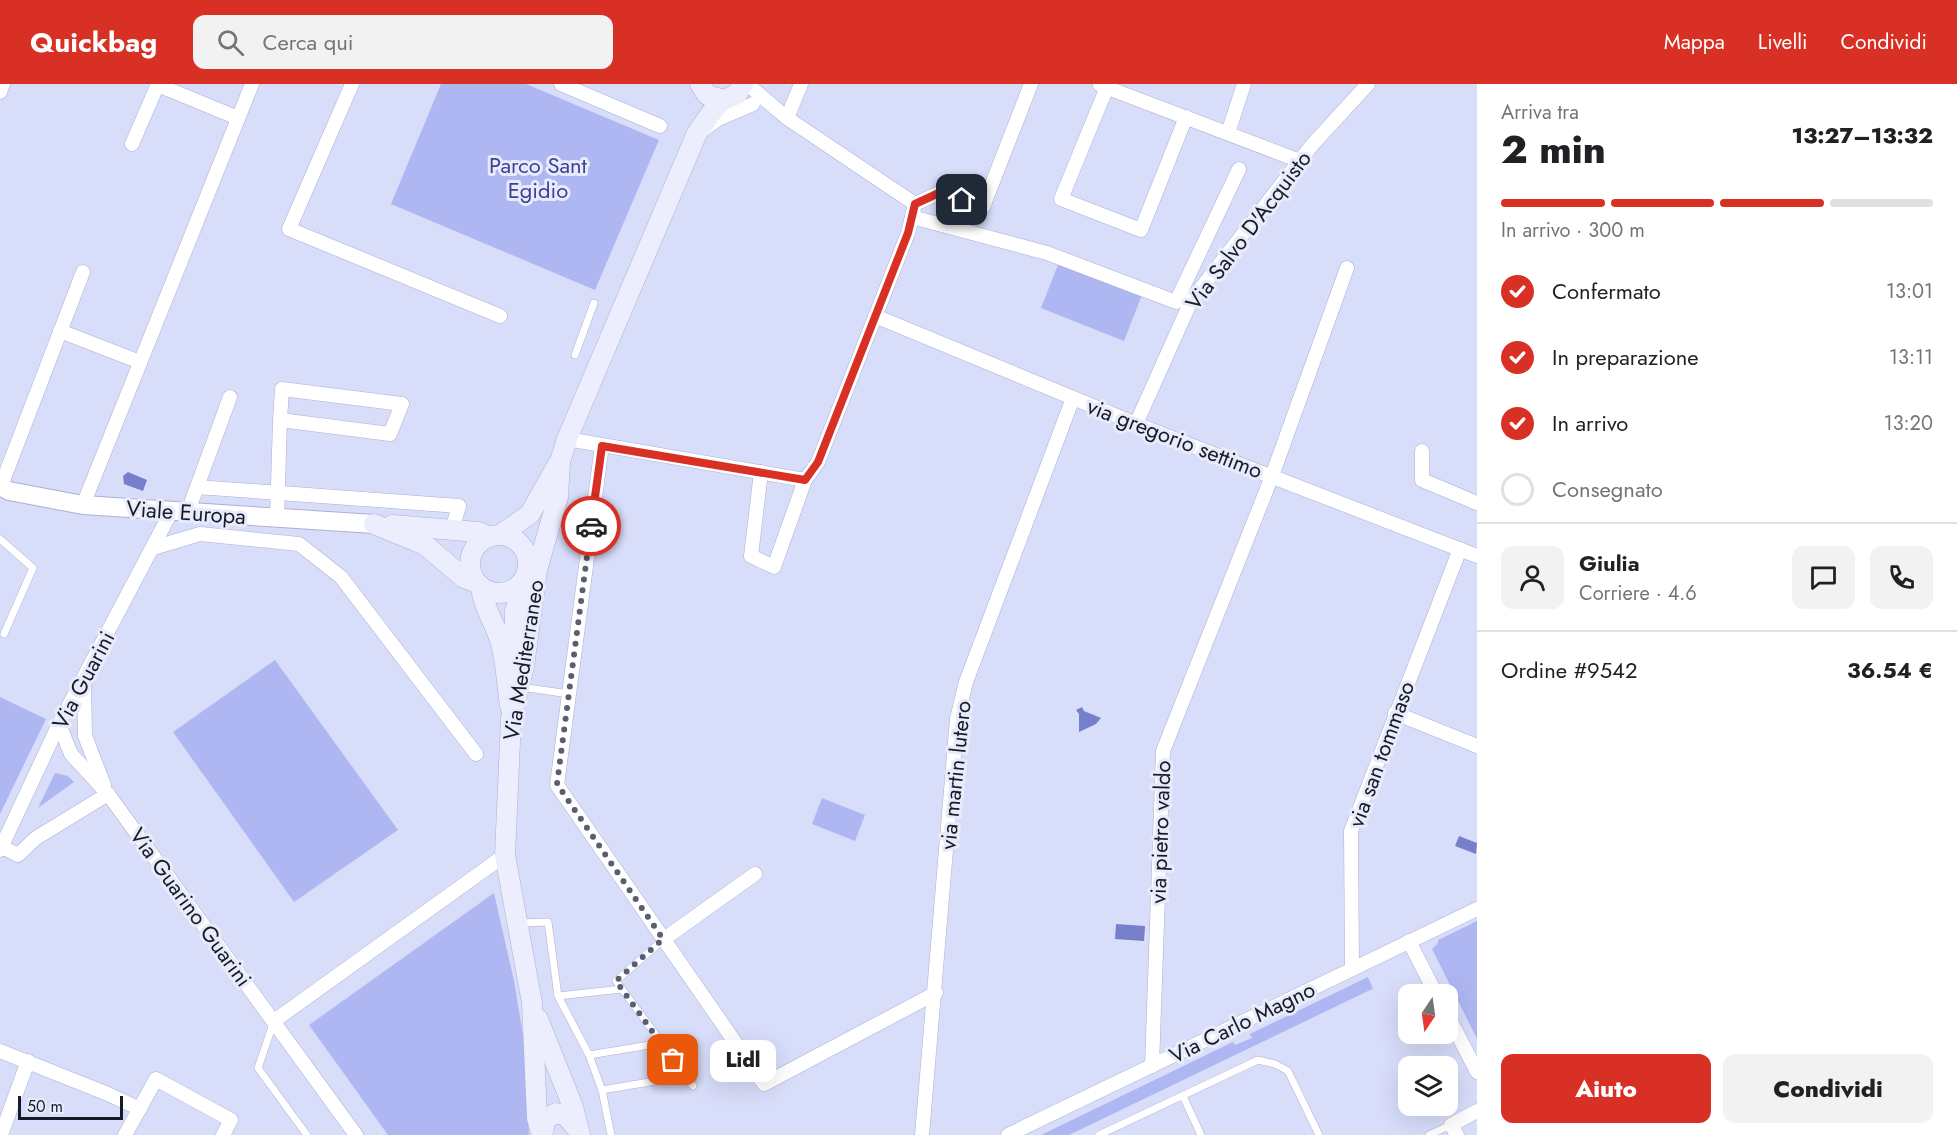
<!DOCTYPE html>
<html lang="it">
<head>
<meta charset="utf-8">
<style>
	body { margin:0; font-family:Jost,sans-serif; background:#f2f2f2; color:#202124; height:100vh; display:flex; flex-direction:column; font-size:22px; white-space:nowrap }
	* { box-sizing:border-box; margin:0 }
	p { font-size:20px; color:#757577 }
	.icon { flex:none; width:33px; height:33px; fill:none; stroke:currentColor; stroke-width:2; stroke-linecap:round; stroke-linejoin:round }
	.map { position:relative; flex:1; overflow:hidden }
	.side { display:flex; flex-direction:column; background:#fff; width:480px }
	.side>* { flex:none }
	.needle { width:39px; rotate:193deg }
	.fabs { position:absolute; left:1398px; top:900px; display:grid; gap:12px }
	.fabs a { display:grid; place-items:center; width:60px; height:60px; border-radius:12px; background:#fff; box-shadow:0 6px 24px #0002; font-size:30px }
	.scale { position:absolute; left:18px; bottom:15px; width:105px; box-sizing:border-box; padding-left:6px; border:3px solid #181a27; border-top:0; font-size:16px; line-height:21px; white-space:nowrap; color:#181a27; -webkit-text-stroke:4px #e8ebfa; paint-order:stroke }
	.pin { position:absolute; display:grid; place-items:center; width:51px; height:51px; color:#fff; margin:-26px; border-radius:12px; box-shadow:0 3px 9px #0006 }
	.courier { position:absolute; display:grid; place-items:center; width:60px; height:60px; margin:-30px; border:4px solid #d93025; border-radius:50%; background:#fff; color:#222; box-shadow:0 2px 8px #0007 }
	.bubble { position:absolute; height:42px; border-radius:12px; background:#fff; box-shadow:0 6px 24px #0002; font-size:20px; font-weight:800; line-height:42px; text-align:center }
	.summary em { font-style:normal; font-weight:800 }
	.summary div { display:flex; flex-direction:column-reverse }
	.summary { display:flex; align-items:center; justify-content:space-between; height:102px; padding:0 24px }
	h1 { font-size:39px; font-weight:800; line-height:45px }
	.bar { display:grid; grid-template-columns:repeat(4,1fr); gap:9px 6px; align-content:center; height:72px; padding:0 24px }
	.bar i { height:8px; border-radius:4px; background:#e0e0e0 }
	.bar .on { background:#d93025 }
	.bar p { grid-column:span 4 }
	.line { display:flex; align-items:center; gap:15px; padding:0 24px; border-top:2px solid #e0e0e0 }
	.line div { flex:1 }
	.round { display:grid; place-items:center; flex:none; width:63px; height:63px; border-radius:12px; background:#f2f2f2 }
	ol { padding:0 24px; list-style:none }
	li { display:flex; align-items:center; gap:18px; height:66px }
	li p { margin-inline-start:auto }
	li .icon { padding:6px; border-radius:50%; background:#d93025; color:#fff; stroke-width:4 }
	li:last-child { color:#757577 }
	li i { width:33px; height:33px; border:3px solid #e0e0e0; border-radius:50% }
	.button { display:flex; gap:12px; margin-top:auto; padding:12px 24px }
	.button a { flex:1; height:69px; border-radius:12px; background:#d93025; color:#fff; font-size:24px; font-weight:800; line-height:69px; text-align:center }
	.button a+a { background:#f2f2f2; color:#202124 }
	header { display:flex; align-items:center; gap:36px; box-sizing:border-box; height:84px; padding:0 30px; background:#d93025; color:#fff }
	header strong { font-size:28px }
	nav { display:flex; gap:33px; margin-inline-start:auto; font-size:21px }
	.search { width:420px; height:54px; background:#f2f2f2; display:flex; align-items:center; gap:15px; box-sizing:border-box; padding:0 21px; border-radius:12px; color:#757577; font-size:22px }
	main { display:flex; flex:1; min-height:0 }
	.map>svg:first-child { display:block }
</style>
</head>
<body>
<header>
<strong>Quickbag</strong>
<div class="search"><svg class="icon" aria-label="search" viewBox="0 0 24 24"><circle cx="10" cy="10" r="6"/><path d="M15 15l6 6"/></svg>Cerca qui</div>
<nav><a>Mappa</a><a>Livelli</a><a>Condividi</a></nav>
</header>
<main>
<div class="map">
<svg width="1477" height="1051" viewBox="0 0 1477 1051">
	<rect width="100%" height="100%" fill="#d8ddfa"/>
	<g fill="#aeb7f2">
		<path d="M441 0H526L659 56 595 206 391 120Z"/>
		<path d="M1059 178 1142 211 1124 257 1041 224Z"/>
		<path d="M275 576 398 746 294 818 173 648Z"/>
		<path d="M0 613 46 635 0 730Z"/>
		<path d="M55 689 68 692 74 698 38 724Z"/>
		<path d="M822 714 865 731 855 757 812 740Z"/>
		<path d="M494 809 514 897 524 957 529 1051H388L309 941Z"/>
		<path d="M1477 837V955L1432 865 1438 859V856Z"/>
		<path d="M1368 893 1373 905 1368 907 1069 1051H1041L1233 958 1235 961 1252 954 1250 950Z"/>
	</g>
	<g fill="#7680ca">
		<path d="M128 388 147 396 143 407 124 400 123 392Z"/>
		<path d="M1082 623 1084 627 1101 634 1096 640 1079 648V630L1076 626Z"/>
		<path d="M1459 752 1477 759 1476 770 1455 762Z"/>
		<path d="M1116 840 1145 842 1144 857 1115 855Z"/>
	</g>
	<g fill="none" stroke-linecap="round" stroke-linejoin="round">
		<g stroke="#abb1d3" stroke-width="8">
			<g id="service">
				<path d="M575 271 594 219"/>
				<path d="M0 455 33 484 4 550"/>
				<path d="M521 603 569 610"/>
				<path d="M520 839 548 838 558 912 589 971 602 1006"/>
				<path d="M622 905 616 897 664 855"/>
				<path d="M558 912 622 905 662 959"/>
				<path d="M274 937 258 984 307 1051"/>
				<path d="M589 971 662 959 693 1002"/>
				<path d="M1183 1012 1201 1051"/>
				<path d="M611 1051 602 1006 685 992"/>
				<path d="M1099 1051 1258 976 1275 980 1288 987 1319 1051"/>
				<path d="M1429 1051 1451 1041"/>
			</g>
		</g>
		<g stroke="#abb1d3" stroke-width="15">
			<g id="minor">
				<path d="M352 0 289 145 500 232"/>
				<path d="M561 0 660 42"/>
				<path d="M747 0 787 34 915 120 908 149 818 378 805 396 774 483 751 472 761 388"/>
				<path d="M158 1 238 34"/>
				<path d="M1100 1 1300 77"/>
				<path d="M1107 3 1061 115 1141 146 1186 33"/>
				<path d="M0 8 3 0"/>
				<path d="M787 34 801 0"/>
				<path d="M704 45 718 35 753 20"/>
				<path d="M1228 49 1244 0"/>
				<path d="M132 60 158 0"/>
				<path d="M915 120 941 108 983 123 1031 0"/>
				<path d="M912 133 1047 169 1176 218 1239 85"/>
				<path d="M875 232 1136 340 1477 472"/>
				<path d="M60 247 140 278"/>
				<path d="M1136 340 1191 217 1312 61 1368 0"/>
				<path d="M567 355 805 396"/>
				<path d="M602 361 557 701 764 1000 936 909"/>
				<path d="M1422 367V396L1477 419"/>
				<path d="M1 402 83 188"/>
				<path d="M197 403 459 422 452 446"/>
				<path d="M83 421 252 0"/>
				<path d="M187 430 230 313"/>
				<path d="M277 434 280 336 390 350 402 320 282 305 280 336"/>
				<path d="M153 464 200 450 299 460 341 493 476 670"/>
				<path d="M84 598 85 652 104 701"/>
				<path d="M1395 629 1477 662"/>
				<path d="M59 640 71 670 108 710 356 1051"/>
				<path d="M2 763 18 771 36 754 108 710"/>
				<path d="M0 766 59 640 171 428"/>
				<path d="M664 855 755 790"/>
				<path d="M1409 857 1436 910"/>
				<path d="M1352 885 1351 747 1460 465"/>
				<path d="M1448 932 1477 988"/>
				<path d="M274 937 505 771"/>
				<path d="M0 967 108 1010 140 1025"/>
				<path d="M1152 982 1163 667 1272 392 1347 184"/>
				<path d="M1 1051 28 977"/>
				<path d="M125 1051 156 995 231 1036 223 1051"/>
				<path d="M922 1051 957 635 966 598 1073 314"/>
				<path d="M1008 1051 1477 825"/>
				<path d="M1457 1051 1451 1041 1477 1027"/>
			</g>
		</g>
		<g stroke="#abb1d3" stroke-width="20">
			<path id="tertiary" d="M0 402 9 407 83 421 374 440"/>
		</g>
		<g stroke="#abb1d3" stroke-width="21">
			<g id="secondary">
				<path d="M700 0 707 11 724 16 737 10 743 0"/>
				<path d="M556 391 567 355 697 49 716 22 724 16"/>
				<path d="M374 440 425 461 464 494 476 498"/>
				<path d="M392 441 478 448 490 453"/>
				<path d="M500 451 530 430 558 380"/>
				<circle cx="499" cy="480" r="29"/>
				<path d="M481 503C483 522 494 538 500 556 506 577 507 600 510 622"/>
				<path d="M515 575V527L524 496"/>
				<path d="M538 935 573 1023 580 1051"/>
				<path d="M542 1051 537 1034 532 919 505 771 511 635 524 582 537 486 558 413 560 378"/>
				<path d="M542 1051 546 1035 556 1029 566 1032 579 1047"/>
			</g>
		</g>
		<use href="#service" stroke="#fff" stroke-width="7"/>
		<use href="#minor" stroke="#fff" stroke-width="14"/>
		<use href="#tertiary" stroke="#fff" stroke-width="18"/>
		<use href="#secondary" stroke="#eceefd" stroke-width="20"/>
	</g>
	<g fill="none" stroke-linecap="round" stroke-linejoin="round">
		<path stroke="#5b5e71" stroke-width="6" stroke-dasharray="0 10.8" d="M591 442 557 700 663 855 616 897 673 976"/>
		<path stroke="#d93025" stroke-width="8" d="M591 442 602 362 805 396 818 378 908 149 915 120 941 108 962 116"/>
	</g>
	<g text-anchor="middle" stroke-width="6" stroke-linejoin="round" paint-order="stroke">
		<g font-size="22" fill="#3e419a" stroke="#e8ebfa">
			<text x="538" y="89">Parco Sant<tspan x="538" dy="25">Egidio</tspan></text>
		</g>
		<g font-size="22" fill="#181a27" stroke="#e8ebfa">
			<text transform="translate(1248 146) rotate(-53)" y="8">Via Salvo D'Acquisto</text>
			<text transform="translate(1175 354) rotate(21)" y="8">via gregorio settimo</text>
			<text transform="translate(186 428) rotate(4)" y="8">Viale Europa</text>
			<text transform="translate(523 576) rotate(-81)" y="8">Via Mediterraneo</text>
			<text transform="translate(83 596) rotate(-62)" y="8">Via Guarini</text>
			<text transform="translate(1381 670) rotate(-70)" y="8">via san tommaso</text>
			<text transform="translate(955 691) rotate(-84)" y="8">via martin lutero</text>
			<text transform="translate(1160 748) rotate(-88)" y="8">via pietro valdo</text>
			<text transform="translate(191 823) rotate(54)" y="8">Via Guarino Guarini</text>
			<text transform="translate(1242 938) rotate(-26)" y="8">Via Carlo Magno</text>
		</g>
	</g>
</svg>
<div class="fabs">
<a><svg class="needle" viewBox="-14 -14 28 28"><path d="M0-13l5 13h-10z" fill="#e53935"/><path d="M0 13l5-13h-10z" fill="#757577"/></svg></a>
<a><svg class="icon" aria-label="layers" viewBox="0 0 24 24"><path d="M12 4l9 5-9 5-9-5zM3 14l9 5 9-5"/></svg></a>
</div>
<div class="scale">50 m</div>
<div class="pin" style="left:673px;top:976px;background:#ea580c"><svg class="icon" aria-label="bag" viewBox="0 0 24 24"><path d="M5 8h14l-1 12H6zM9 8a3 3 0 0 1 6 0"/></svg></div>
<div class="pin" style="left:962px;top:116px;background:#1f2937"><svg class="icon" aria-label="home" viewBox="0 0 24 24"><path d="M3 11l9-7 9 7M6 9v11h12V9"/></svg></div>
<div class="courier" style="left:591px;top:442px"><svg class="icon" aria-label="car" viewBox="0 0 24 24"><path d="M5 17H2v-5l4-1 3-4h7l3 4 3 1v5h-3M9 17h6M6 11h13"/><circle cx="7" cy="17" r="2"/><circle cx="17" cy="17" r="2"/></svg></div>
<div class="bubble" style="left:710px;top:956px;width:66px">Lidl</div>
</div>
<section class="side">
<div class="summary"><div><h1>2 min</h1><p>Arriva tra</p></div><em>13:27–13:32</em></div>
<div class="bar"><i class="on"></i><i class="on"></i><i class="on"></i><i></i><p>In arrivo · 300 m</p></div>
<ol>
<li><svg class="icon" aria-label="check" viewBox="0 0 24 24"><path d="M5 12l5 5 9-10"/></svg>Confermato<p>13:01</p></li>
<li><svg class="icon" aria-label="check" viewBox="0 0 24 24"><path d="M5 12l5 5 9-10"/></svg>In preparazione<p>13:11</p></li>
<li><svg class="icon" aria-label="check" viewBox="0 0 24 24"><path d="M5 12l5 5 9-10"/></svg>In arrivo<p>13:20</p></li>
<li><i></i>Consegnato</li>
</ol>
<div class="line" style="height:108px"><a class="round"><svg class="icon" aria-label="person" viewBox="0 0 24 24"><circle cx="12" cy="8" r="4"/><path d="M4 21q1-7 8-7t8 7"/></svg></a><div><b>Giulia</b><p>Corriere · 4.6</p></div><a class="round"><svg class="icon" aria-label="chat" viewBox="0 0 24 24"><path d="M4 5h16v11H9l-5 4z"/></svg></a><a class="round"><svg class="icon" aria-label="phone" viewBox="0 0 24 24"><path d="M5 4h4l2 5-3 2q2 4 5 5l2-3 5 2v4C11 20 4 13 5 4z"/></svg></a></div>
<div class="line" style="height:78px"><div>Ordine #9542</div><b>36.54 €</b></div>
<div class="button"><a>Aiuto</a><a>Condividi</a></div>
</section>
</main>
</body>
</html>
